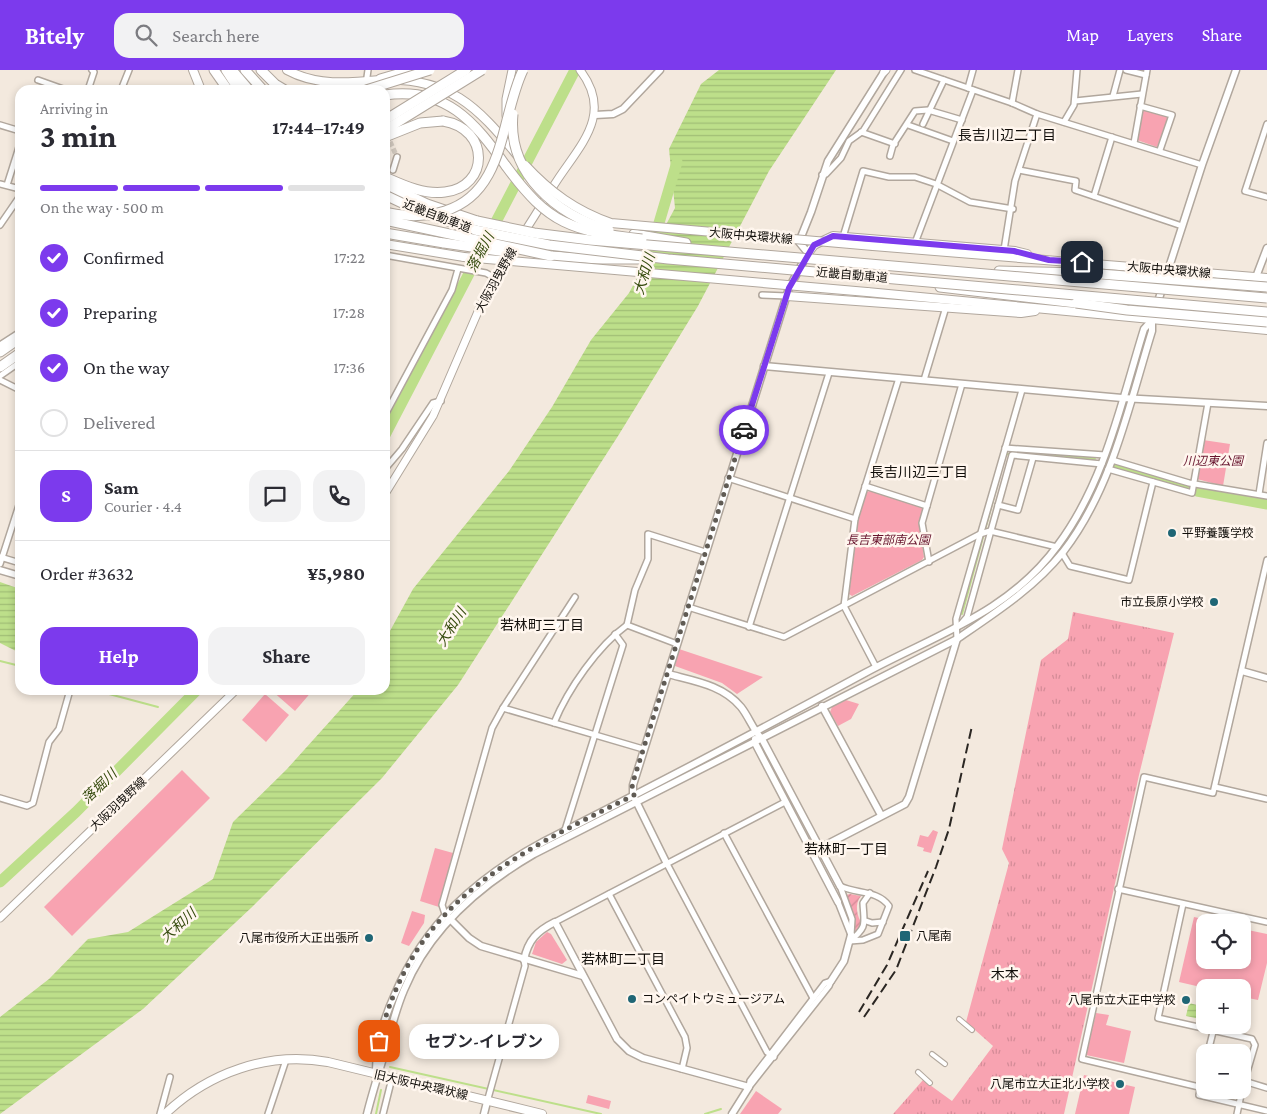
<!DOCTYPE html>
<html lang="en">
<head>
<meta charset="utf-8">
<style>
	body { margin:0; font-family:"Crimson Pro","Noto Sans JP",serif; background:#f2f2f3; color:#2b2b33; height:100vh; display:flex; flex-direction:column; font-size:19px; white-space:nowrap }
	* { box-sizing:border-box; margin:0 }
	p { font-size:16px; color:#7c7c81 }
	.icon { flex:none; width:28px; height:28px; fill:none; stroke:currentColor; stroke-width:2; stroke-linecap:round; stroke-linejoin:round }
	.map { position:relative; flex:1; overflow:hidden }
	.drawer { position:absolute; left:15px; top:15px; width:375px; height:610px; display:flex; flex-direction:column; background:#fff; border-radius:15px; box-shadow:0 2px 8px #0003 }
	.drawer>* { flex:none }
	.buttons { position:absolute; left:1196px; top:844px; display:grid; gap:10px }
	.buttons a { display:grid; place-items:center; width:55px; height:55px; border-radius:10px; background:#fff; box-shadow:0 2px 8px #0003; font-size:25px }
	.pin { position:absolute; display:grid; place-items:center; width:42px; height:42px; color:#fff; margin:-21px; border-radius:10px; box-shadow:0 2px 8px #0006 }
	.courier { position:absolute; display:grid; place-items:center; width:50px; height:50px; margin:-25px; border:4px solid #7c3aed; border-radius:50%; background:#fff; color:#222; box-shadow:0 1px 6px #0007 }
	.bubble { position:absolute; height:35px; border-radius:15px; background:#fff; box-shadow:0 2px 8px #0003; font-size:16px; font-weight:700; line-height:35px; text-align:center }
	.overview em { font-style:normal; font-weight:700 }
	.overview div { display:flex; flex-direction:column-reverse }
	.overview { display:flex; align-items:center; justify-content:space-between; height:85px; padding:0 25px }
	h1 { font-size:32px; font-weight:700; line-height:38px }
	.bar { display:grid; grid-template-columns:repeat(4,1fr); gap:8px 5px; align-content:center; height:60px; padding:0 25px }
	.bar i { height:6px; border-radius:4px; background:#e1e1e2 }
	.bar .current { background:#7c3aed }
	.bar p { grid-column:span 4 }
	.line { display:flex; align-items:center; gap:12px; padding:0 25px; border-top:1px solid #e1e1e2 }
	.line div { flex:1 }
	.round { display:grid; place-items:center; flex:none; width:52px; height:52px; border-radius:15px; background:#f2f2f3 }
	ol { padding:0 25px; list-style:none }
	li { display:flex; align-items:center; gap:15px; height:55px }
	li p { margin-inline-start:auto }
	li .icon { padding:5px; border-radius:50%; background:#7c3aed; color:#fff; stroke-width:4 }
	li:last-child { color:#7c7c81 }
	li i { width:28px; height:28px; border:2px solid #e1e1e2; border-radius:50% }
	.primary-button { display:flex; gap:10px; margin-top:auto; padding:10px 25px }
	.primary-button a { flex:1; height:58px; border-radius:15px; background:#7c3aed; color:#fff; font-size:20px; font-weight:700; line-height:58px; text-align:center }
	.primary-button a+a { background:#f2f2f3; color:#2b2b33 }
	header { display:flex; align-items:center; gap:30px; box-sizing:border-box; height:70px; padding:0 25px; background:#7c3aed; color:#fff }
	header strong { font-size:24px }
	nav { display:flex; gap:28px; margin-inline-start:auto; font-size:18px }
	.search { width:350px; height:45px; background:#f2f2f3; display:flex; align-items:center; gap:12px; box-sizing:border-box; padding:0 18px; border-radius:15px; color:#7c7c81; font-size:19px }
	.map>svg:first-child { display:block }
</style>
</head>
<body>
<header>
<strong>Bitely</strong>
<div class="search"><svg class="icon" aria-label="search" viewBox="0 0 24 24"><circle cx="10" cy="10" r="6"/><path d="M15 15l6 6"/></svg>Search here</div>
<nav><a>Map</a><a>Layers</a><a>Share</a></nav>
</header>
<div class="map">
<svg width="1267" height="1044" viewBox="0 0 1267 1044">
	<defs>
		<pattern id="grass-tufts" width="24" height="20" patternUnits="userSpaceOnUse" patternTransform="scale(1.25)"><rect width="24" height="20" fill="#f8a3b1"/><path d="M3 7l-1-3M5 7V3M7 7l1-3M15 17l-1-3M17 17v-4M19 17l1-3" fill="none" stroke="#d48b97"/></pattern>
		<pattern id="garden-furrows" width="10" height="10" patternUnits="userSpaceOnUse" patternTransform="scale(1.25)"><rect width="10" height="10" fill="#f8a3b1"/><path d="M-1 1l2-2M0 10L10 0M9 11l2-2" fill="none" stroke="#d48b97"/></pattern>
		<pattern id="water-rules" width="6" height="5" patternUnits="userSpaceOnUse" patternTransform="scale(1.25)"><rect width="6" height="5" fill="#bddf8a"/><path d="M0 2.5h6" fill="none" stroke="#a1be76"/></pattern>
	</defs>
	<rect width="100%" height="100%" fill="#f3e9de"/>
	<path fill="url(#grass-tufts)" d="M1073 542 1174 563 1139 705 1064 1044H893L923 1010 952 1031 993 976 966 952 1009 793 1002 779 1041 590 1068 569Z"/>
	<g fill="#f8a3b1">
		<path d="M1143 38 1167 45 1169 48 1157 77 1137 70 1141 40Z"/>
		<path d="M1203 370 1230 374 1223 416 1197 409Z"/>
		<path d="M870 421 923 438 919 453 924 487 922 490 852 526 849 524 858 451 866 422Z"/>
		<path d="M679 579 763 607 737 624 722 613 675 596Z"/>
		<path d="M271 620H313L295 641Z"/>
		<path d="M265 624 289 645 266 672 242 650Z"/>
		<path d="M846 630 859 634 851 649 838 656 830 642 832 637Z"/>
		<path d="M182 700 210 728 72 866 44 837Z"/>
		<path d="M933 760 938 762 931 783 923 781 924 778 917 776 920 765 928 767Z"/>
		<path d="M435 778 453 783 439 837 420 831Z"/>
		<path d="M412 841 425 845 424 853 409 876 401 873Z"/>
		<path d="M1194 847 1217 852H1205V890H1242L1243 859 1267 864V893L1258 930 1243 927 1242 918H1205L1179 912Z"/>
		<path d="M547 862 551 864 567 890 562 894 532 884 536 872Z"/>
		<path d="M1096 943 1109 945 1106 955 1131 961 1124 993 1086 985Z"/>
		<path d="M1084 1005 1135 1017 1129 1044H1075Z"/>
		<path d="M756 1021 782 1039 778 1044H740Z"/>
		<path d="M588 1025 611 1031 609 1039 586 1033Z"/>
	</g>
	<path fill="url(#garden-furrows)" d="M850 824 861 826C854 834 857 846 862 854L855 863V851L846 825Z"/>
	<g fill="url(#water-rules)">
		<path d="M719 0H836L769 101 698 236 618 366 458 615 382 708 251 838 143 939 0 1044V947L49 909 88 869 128 862 213 809 233 752 287 699 358 620H385V570L413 519 509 401 552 337 591 270 629 223 675 138 669 79 701 14Z"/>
		<path d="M0 512 20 519V583L0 573Z"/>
		<path d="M1189 933 1205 937V950L1186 946Z"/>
	</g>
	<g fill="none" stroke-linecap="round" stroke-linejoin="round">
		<g stroke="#bddf8a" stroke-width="2">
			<path d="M1006 385C1014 379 1080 388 1095 389"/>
			<path d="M962 544 1001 401"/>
			<path d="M0 591 20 596"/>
			<path d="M94 620 158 637"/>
			<path d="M390 997 601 1044"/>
			<path d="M376 1044 381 1020"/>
			<path d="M705 1044 721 1039"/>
		</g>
		<g stroke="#bddf8a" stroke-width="11">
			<path d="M646 197 677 92"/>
			<path d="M385 365 575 0"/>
			<path d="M1116 395 1189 418"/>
			<path d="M1197 421 1267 434"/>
			<path d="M0 812 76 742 197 620"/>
		</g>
		<path stroke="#d1c8be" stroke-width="5" stroke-dasharray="5 2.5" stroke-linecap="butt" d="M387 65 397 87"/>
		<g stroke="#b1a79d" stroke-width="6">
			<g id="pedestrian">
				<path d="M959 949 972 960"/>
				<path d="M932 984 945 994"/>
				<path d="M918 1002 930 1013"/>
			</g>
		</g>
		<g stroke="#b1a79d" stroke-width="8">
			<g id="minor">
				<path d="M915 0 1012 33 1037 44 1202 95"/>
				<path d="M1126 0 1146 5"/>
				<path d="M38 10 66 20"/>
				<path d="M366 14 368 0"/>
				<path d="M968 18 973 0"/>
				<path d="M88 20 94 2 92 0"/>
				<path d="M121 20 129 0"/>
				<path d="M1113 26 1120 0"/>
				<path d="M1075 31 1142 24"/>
				<path d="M1012 33 1018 0"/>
				<path d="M1140 36 1172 45 1160 80"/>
				<path d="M1064 52 1074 35 1077 0"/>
				<path d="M923 54 944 10"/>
				<path d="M1267 54 1245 121 1267 127"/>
				<path d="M0 55 20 61"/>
				<path d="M908 55 953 71"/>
				<path d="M861 62 895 74"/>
				<path d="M1134 73 1147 0"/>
				<path d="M890 86 893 75 915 41 928 40 962 50"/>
				<path d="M393 100 397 87"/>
				<path d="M1019 100 1076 111 1075 120 1182 156"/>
				<path d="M822 105 826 104 841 88 849 71 863 61 901 0"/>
				<path d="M0 114 20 119"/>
				<path d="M7 115 20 74"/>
				<path d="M1094 126 1112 67"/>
				<path d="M0 155 20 126"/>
				<path d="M843 167 863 101 889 107H915L936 114 970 132 1013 139"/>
				<path d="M915 173 973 20"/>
				<path d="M1004 180 1015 111 1037 44"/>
				<path d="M385 185 486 203 495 208"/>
				<path d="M762 225 787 226"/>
				<path d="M0 275 20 262"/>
				<path d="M0 306 20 292"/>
				<path d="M0 310 20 320"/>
				<path d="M924 310 946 237"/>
				<path d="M385 345 452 220 458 199"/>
				<path d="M1005 378 1105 385"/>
				<path d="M1112 390 1189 413 1267 426"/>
				<path d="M385 399 402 379 433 333 441 331"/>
				<path d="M1108 399 1192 423 1208 333"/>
				<path d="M728 408 855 449"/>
				<path d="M865 416 927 436"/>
				<path d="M1259 424 1267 373"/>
				<path d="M998 435 1018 440 1033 388"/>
				<path d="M1062 483 1070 496 1129 510 1153 412"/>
				<path d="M0 487 20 493"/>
				<path d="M929 492 922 453 962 314"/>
				<path d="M0 494 20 432"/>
				<path d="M688 537 784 567 980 464 990 461 1057 477"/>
				<path d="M961 554 967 547 1012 385 1102 394"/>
				<path d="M749 557 829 303"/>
				<path d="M957 569 956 549 1022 320"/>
				<path d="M677 574 627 555 635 520 648 489V464L705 482"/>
				<path d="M876 597 844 536 855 449 899 308"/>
				<path d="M503 638 643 679"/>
				<path d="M554 653C568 619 598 576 627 555"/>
				<path d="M1215 717 1267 729"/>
				<path d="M0 728 27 736 33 733 49 672 59 659 70 620"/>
				<path d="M565 760 623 575 615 564"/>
				<path d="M724 763 813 928"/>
				<path d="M667 794 767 982 774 987"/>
				<path d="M840 816C856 824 878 820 889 836L878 864 863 870 850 871"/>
				<path d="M840 816 852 849 851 865"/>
				<path d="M1118 819 1267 852"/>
				<path d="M609 824 685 967 687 978 682 999"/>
				<path d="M838 832 851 865"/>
				<path d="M1183 834 1158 948 1252 969 1255 975 1242 1019"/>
				<path d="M445 844 442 835 492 658 503 638 575 527"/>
				<path d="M866 851 872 853 883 852"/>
				<path d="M555 852 785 732"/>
				<path d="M850 871C868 856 864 854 863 833L870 823"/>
				<path d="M1208 982 1213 962"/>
				<path d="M1205 993 1199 1025 1267 1041"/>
				<path d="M1244 1011 1267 1018"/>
				<path d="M749 1017 750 1011 825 913 831 911"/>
				<path d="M749 1017 829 916 831 911"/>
				<path d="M1199 1017 1082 989 1144 707 1213 723 1267 490"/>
				<path d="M487 1032 525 896 524 890"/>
				<path d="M160 1044 170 1007"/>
				<path d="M268 1044 286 990"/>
				<path d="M383 1044 392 1008"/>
				<path d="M1237 1044 1242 1020"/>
			</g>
		</g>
		<g stroke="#b1a79d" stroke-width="9">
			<g id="tertiary">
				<path d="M595 45 613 44 623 39 660 0"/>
				<path d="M1256 207 1267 178"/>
				<path d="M764 296 1122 328 1267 336"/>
				<path d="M0 500 20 506"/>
				<path d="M1242 601 1267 608"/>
				<path d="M668 604C694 611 723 615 741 637 749 647 753 660 762 669L840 816"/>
				<path d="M822 636 881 745"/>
				<path d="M755 669V673L838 832"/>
				<path d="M820 778 905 734 909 727 957 569"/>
				<path d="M667 794 633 725V715L789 218 808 183 799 172 811 142 828 91 884 2"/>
				<path d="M447 846 469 868 481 876 583 906"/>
				<path d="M524 890C528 870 537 861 555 852L617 969 629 981 643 988 749 1017 732 1044"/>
				<path d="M831 911 844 891 851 865"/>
				<path d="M376 1000C376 973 384 948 395 924 425 854 476 808 543 772 651 717 758 661 865 603 935 565 1009 543 1058 475 1105 412 1121 333 1144 259L1152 250"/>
				<path d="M367 1044C372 1024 378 1005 384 985 390 963 395 941 404 920 429 859 479 816 534 784L957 569C995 543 1034 518 1063 482 1112 419 1129 335 1152 261V250L1202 95 1236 0"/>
				<path d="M484 1044 487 1032"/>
			</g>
		</g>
		<g stroke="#b1a79d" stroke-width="9">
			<g id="secondary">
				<path d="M884 2 886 0"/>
				<path d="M380 8 408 0"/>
				<path d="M506 46V29L512 0"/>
				<path d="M523 164C535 146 546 127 558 109 582 73 613 43 580 0"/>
				<path d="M385 424 433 346 480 237 516 175"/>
				<path d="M0 848 236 620"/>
			</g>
		</g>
		<g stroke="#b1a79d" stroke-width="10">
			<g id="primary">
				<path d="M193 0 201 20"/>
				<path d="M287 0C316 16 348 13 380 10 448 6 478 37 517 85"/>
				<path d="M385 174 464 187"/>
				<path d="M873 176 1267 208"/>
				<path d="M808 183 814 175 833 166 1015 181 1027 184"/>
				<path d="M867 222 1267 260"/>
				<path d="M787 226 1021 243 1035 241"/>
				<path d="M165 1044C208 1003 268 981 328 992L542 1044"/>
			</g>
		</g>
		<g stroke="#b1a79d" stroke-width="11">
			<g id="motorway">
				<path d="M214 0 228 20"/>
				<path d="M226 0 239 20"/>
				<path d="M232 0 249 20"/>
				<path d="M245 0 263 20"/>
				<path d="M261 0 275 14 285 20"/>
				<path d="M385 25C445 16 475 52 506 96"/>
				<path d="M385 107C403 115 424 125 445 122 489 117 491 59 443 51"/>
				<path d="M385 114 427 134 477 151"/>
				<path d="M385 125 421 142 475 160"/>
				<path d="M385 163 444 173"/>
				<path d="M634 164 686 173"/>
				<path d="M551 186 597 189H642"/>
				<path d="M999 201 1087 203"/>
				<path d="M940 217 1076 233"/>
				<path d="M0 282 20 268"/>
				<path d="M0 297 20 283"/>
			</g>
		</g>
		<use href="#pedestrian" stroke="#fff" stroke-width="4"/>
		<use href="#minor" stroke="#fff" stroke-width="5"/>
		<use href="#tertiary" stroke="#fff" stroke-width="6"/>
		<use href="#secondary" stroke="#fff" stroke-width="7"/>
		<use href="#primary" stroke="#fff" stroke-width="8"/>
		<use href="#motorway" stroke="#fff" stroke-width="9"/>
		<g stroke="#2b2723" stroke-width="2" stroke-dasharray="10 5" stroke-linecap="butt">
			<path d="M859 942 887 895 928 801"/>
			<path d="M864 947 896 900 936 797 949 759 972 656"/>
		</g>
		<g stroke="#b1a79d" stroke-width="10" stroke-linecap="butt">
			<g id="primary-bridge">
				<path d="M525 95C550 122 576 141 611 153L873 176"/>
				<path d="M464 187 867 222"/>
			</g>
		</g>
		<g stroke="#b1a79d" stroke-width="11" stroke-linecap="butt">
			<g id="motorway-bridge">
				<path d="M366 20 430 0"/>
				<path d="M513 44C507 104 557 145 609 160"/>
				<path d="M385 50 466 0"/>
				<path d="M385 60 482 0"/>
				<path d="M385 67 420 53 443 51"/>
				<path d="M506 96C549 155 572 161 642 169"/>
				<path d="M385 142C405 147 425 147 445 141 506 122 500 48 523 0"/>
				<path d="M385 150 551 186"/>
				<path d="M477 151 534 163 590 170 1267 228"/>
				<path d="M475 160 549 175 668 189 1267 242"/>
				<path d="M444 173 506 182"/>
				<path d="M1087 203 1267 217"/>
				<path d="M1076 233 1127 240 1267 252"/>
			</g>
		</g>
		<use href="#primary-bridge" stroke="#fff" stroke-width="8"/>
		<use href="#motorway-bridge" stroke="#fff" stroke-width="9"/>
	</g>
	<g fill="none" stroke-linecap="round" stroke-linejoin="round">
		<path stroke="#605b54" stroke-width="5" stroke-dasharray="0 9" d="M379 971C413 829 515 785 634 725L632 715 744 360"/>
		<path stroke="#7c3aed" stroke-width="6" d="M744 360 789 218 814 175 833 166 1014 181 1049 190 1082 192"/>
	</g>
	<g fill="#1f6675" stroke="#fff6ee" stroke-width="2">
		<circle cx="1172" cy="463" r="5"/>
		<circle cx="1214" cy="532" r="5"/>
		<rect x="899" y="860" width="12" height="12" rx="2.5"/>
		<circle cx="369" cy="868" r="5"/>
		<circle cx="632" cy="929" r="5"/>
		<circle cx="1186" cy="930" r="5"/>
		<circle cx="1120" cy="1014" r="5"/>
	</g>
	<g text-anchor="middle" stroke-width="5" stroke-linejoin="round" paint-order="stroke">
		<g font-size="12" fill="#110e0a" stroke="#fff6ee">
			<text transform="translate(437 146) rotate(21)" y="4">近畿自動車道</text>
			<text transform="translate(751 166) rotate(5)" y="4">大阪中央環状線</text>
			<text transform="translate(1169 200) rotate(5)" y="4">大阪中央環状線</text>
			<text transform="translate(852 205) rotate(5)" y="4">近畿自動車道</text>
			<text transform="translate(496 210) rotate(-61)" y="4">大阪羽曳野線</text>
			<text transform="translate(118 734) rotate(-43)" y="4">大阪羽曳野線</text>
			<text transform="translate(421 1015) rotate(13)" y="4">旧大阪中央環状線</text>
		</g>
		<g font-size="12" font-style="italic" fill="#67142d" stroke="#fff6ee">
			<text x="1213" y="395">川辺東公園</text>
			<text x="888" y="474">長吉東部南公園</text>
		</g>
		<g font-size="12" fill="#110e0a" stroke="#fff6ee" text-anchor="end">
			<text x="1182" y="467" text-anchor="start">平野養護学校</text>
			<text x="1204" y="536">市立長原小学校</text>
			<text x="916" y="870" text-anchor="start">八尾南</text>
			<text x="359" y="872">八尾市役所大正出張所</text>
			<text x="642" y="933" text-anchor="start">コンペイトウミュージアム</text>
			<text x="1176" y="934">八尾市立大正中学校</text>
			<text x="1110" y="1018">八尾市立大正北小学校</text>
		</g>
		<g font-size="14" fill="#110e0a" stroke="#fff6ee">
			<text x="1007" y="70">長吉川辺二丁目</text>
			<text x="919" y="407">長吉川辺三丁目</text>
			<text x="542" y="560">若林町三丁目</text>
			<text x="846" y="784">若林町一丁目</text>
			<text x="623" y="894">若林町二丁目</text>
			<text x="1005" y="909">木本</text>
		</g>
		<g font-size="14" font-style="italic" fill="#374c0f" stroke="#fff6ee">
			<text transform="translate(480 182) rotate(-62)" y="5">落堀川</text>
			<text transform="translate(644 204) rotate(-73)" y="5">大和川</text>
			<text transform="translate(451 557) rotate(-58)" y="5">大和川</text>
			<text transform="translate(99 716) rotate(-44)" y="5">落堀川</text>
			<text transform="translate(178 855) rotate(-42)" y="5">大和川</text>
		</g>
	</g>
</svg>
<div class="buttons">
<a><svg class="icon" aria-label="locate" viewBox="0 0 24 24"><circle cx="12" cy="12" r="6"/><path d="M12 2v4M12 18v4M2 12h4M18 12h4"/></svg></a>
<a>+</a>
<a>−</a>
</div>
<div class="pin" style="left:379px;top:971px;background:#ea580c"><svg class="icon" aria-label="bag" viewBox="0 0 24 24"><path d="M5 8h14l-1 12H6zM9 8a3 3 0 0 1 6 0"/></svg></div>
<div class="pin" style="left:1082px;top:192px;background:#1f2937"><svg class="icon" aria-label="home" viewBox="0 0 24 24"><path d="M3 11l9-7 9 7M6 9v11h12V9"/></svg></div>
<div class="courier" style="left:744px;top:360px"><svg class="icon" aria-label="car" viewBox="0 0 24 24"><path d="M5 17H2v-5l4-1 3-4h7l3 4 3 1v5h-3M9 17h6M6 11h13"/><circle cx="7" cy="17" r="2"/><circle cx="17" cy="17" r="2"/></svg></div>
<div class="bubble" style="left:409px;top:954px;width:150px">セブン-イレブン</div>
<section class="drawer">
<div class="overview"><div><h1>3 min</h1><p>Arriving in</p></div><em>17:44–17:49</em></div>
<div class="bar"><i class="current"></i><i class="current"></i><i class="current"></i><i></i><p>On the way · 500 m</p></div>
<ol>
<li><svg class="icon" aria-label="check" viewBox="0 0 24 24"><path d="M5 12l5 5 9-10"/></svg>Confirmed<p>17:22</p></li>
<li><svg class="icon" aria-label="check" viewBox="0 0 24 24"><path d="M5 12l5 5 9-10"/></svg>Preparing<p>17:28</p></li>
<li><svg class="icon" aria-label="check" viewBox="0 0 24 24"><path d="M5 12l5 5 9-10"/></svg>On the way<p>17:36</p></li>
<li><i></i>Delivered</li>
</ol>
<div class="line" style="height:90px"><b class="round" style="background:#7c3aed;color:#fff">S</b><div><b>Sam</b><p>Courier · 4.4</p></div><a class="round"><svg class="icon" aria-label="chat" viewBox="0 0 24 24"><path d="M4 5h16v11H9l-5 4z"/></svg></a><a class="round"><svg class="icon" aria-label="phone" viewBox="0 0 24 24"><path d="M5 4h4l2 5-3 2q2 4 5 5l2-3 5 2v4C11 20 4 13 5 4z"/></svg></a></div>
<div class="line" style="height:65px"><div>Order #3632</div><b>¥5,980</b></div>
<div class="primary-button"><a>Help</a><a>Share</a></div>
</section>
</div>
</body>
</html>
